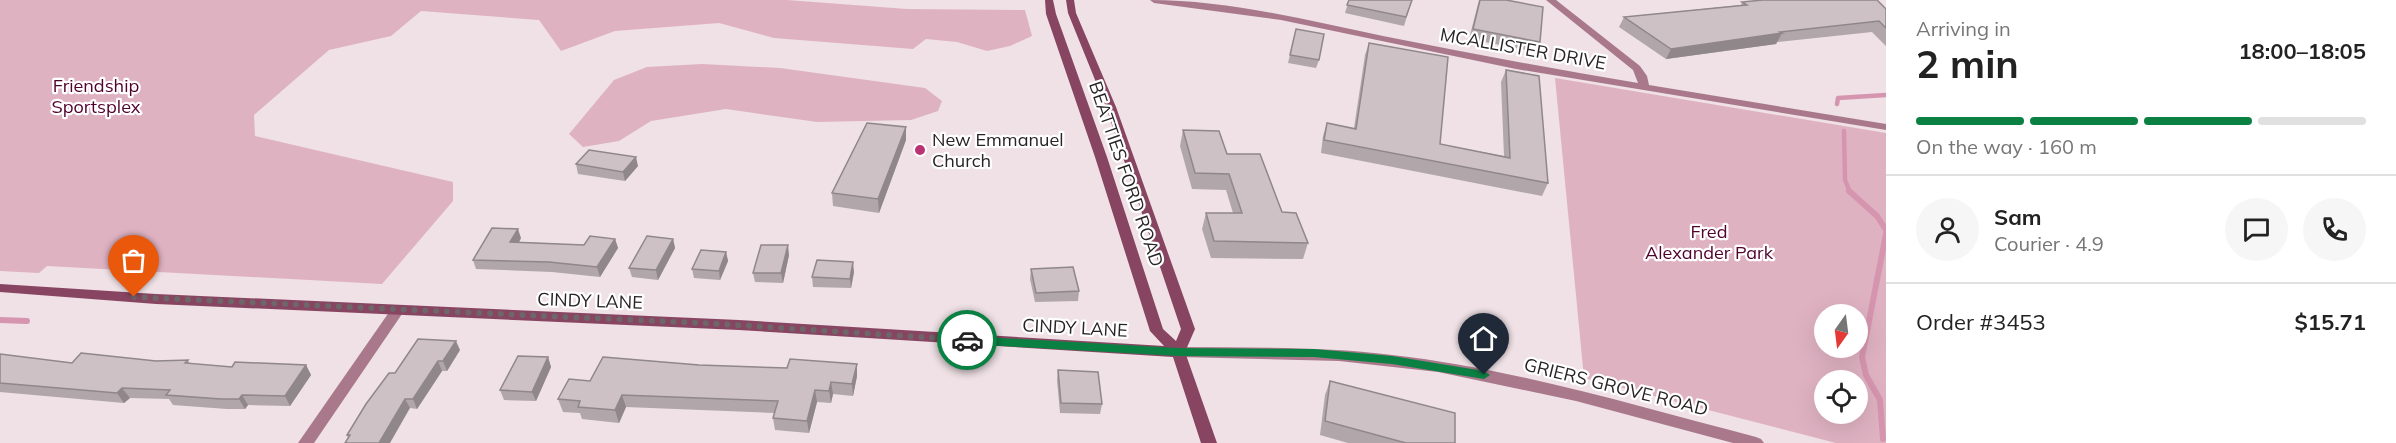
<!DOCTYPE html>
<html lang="en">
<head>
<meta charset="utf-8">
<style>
	body { margin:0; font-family:Mulish,sans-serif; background:#f6f6f6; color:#222; height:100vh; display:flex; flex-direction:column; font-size:22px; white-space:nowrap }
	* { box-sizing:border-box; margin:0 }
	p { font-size:20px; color:#767676 }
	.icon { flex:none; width:33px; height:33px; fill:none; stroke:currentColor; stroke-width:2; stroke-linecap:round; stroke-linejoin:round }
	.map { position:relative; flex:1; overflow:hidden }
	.side { display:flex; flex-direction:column; background:#fff; width:510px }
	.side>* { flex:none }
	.needle { width:39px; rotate:194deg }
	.fabs { position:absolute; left:1814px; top:304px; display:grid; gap:12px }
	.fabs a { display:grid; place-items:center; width:54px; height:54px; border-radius:50%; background:#fff; box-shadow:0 6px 24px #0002; font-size:30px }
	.pin { position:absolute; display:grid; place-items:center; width:51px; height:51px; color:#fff; margin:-62px -26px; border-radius:50% 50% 50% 0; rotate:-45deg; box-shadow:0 0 6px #0007 }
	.pin .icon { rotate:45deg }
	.courier { position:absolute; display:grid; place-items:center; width:60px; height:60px; margin:-30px; border:4px solid #0b8043; border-radius:50%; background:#fff; color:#222; box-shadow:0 2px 8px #0007 }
	.overview em { font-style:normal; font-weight:700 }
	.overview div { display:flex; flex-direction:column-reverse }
	.overview { display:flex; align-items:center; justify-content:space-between; height:102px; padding:0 30px }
	h1 { font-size:39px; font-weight:700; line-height:45px }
	.bar { display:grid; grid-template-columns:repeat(4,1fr); gap:9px 6px; align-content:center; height:72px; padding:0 30px }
	.bar i { height:8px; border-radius:4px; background:#e0e0e0 }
	.bar .on { background:#0b8043 }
	.bar p { grid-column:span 4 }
	.line { display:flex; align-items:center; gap:15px; padding:0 30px; border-top:2px solid #e0e0e0 }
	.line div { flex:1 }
	.round { display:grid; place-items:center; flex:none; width:63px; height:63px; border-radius:32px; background:#f6f6f6 }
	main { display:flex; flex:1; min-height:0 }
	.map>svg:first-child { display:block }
</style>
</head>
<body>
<main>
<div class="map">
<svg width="1886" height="443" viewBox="0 0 1886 443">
	<rect width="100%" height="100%" fill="#efe1e5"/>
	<g fill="#dfb2c2" fill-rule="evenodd">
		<path d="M0 0H787L907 9 1025 10 1032 36 1010 46 987 51 957 42 926 39 913 49 774 38 719 23 615 31 561 51 539 20 421 11 391 36 329 50 254 115 255 136 453 182V201L382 284 47 266 39 273 0 271Z"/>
		<path d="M702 64 780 68 925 88 942 101 938 111 911 120 817 122 726 109 651 121 619 141 583 147 569 134 614 80 647 67Z"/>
		<path d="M1555 78 1886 133V443H1836L1584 378ZM1824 315H1857V348H1824ZM1824 381H1857V414H1824Z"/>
	</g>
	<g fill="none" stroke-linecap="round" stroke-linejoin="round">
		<g stroke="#d695ae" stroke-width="4.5">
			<path d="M1837 104 1838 98 1886 95"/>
			<path d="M1844 131 1845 180 1850 192"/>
		</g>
		<g stroke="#d695ae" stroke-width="6">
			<path d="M1849 191 1877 216 1886 230"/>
			<path d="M0 320 27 321"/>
			<path d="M1883 439 1880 400 1866 375 1862 357 1886 234"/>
		</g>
		<g fill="#a9798b" fill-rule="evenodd">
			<path d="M1150 0C1227 0 1307 20 1383 36 1468 53 1553 69 1638 83L1633 70 1546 0H1556L1640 66 1647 76 1649 85 1886 124V130L1516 69 1281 20 1154 3Z"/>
			<path d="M397 306 402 308 404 311 402 314 314 443H298L392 308Z"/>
			<path d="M1178 347C1249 348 1321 346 1392 355 1516 369 1636 406 1756 437L1761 439 1764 443H1733L1576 401 1438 372 1339 361 1178 357 1173 356 1171 352 1173 348Z"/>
		</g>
		<path fill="#884561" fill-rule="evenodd" d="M1045 0H1053L1056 14 1107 157 1163 329 1176 341 1181 329 1106 107 1068 13 1066 0H1074L1076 13 1116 107 1195 329 1185 352 1217 443H1201L1173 357 739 330 156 304 0 292V284L156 294 739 320 1164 346 1150 331 1095 157 1046 14Z"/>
	</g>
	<g fill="#b1a6a9">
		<path d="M1349 0H1412L1404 26 1345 13Z"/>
		<path d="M1479 0H1506L1540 42 1536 52 1469 39Z"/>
		<path d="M1742 2 1886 9V46L1872 32 1777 42 1776 44 1666 59 1619 27 1624 17 1741 5Z"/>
		<path d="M1296 29 1319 60 1316 68 1288 63Z"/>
		<path d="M1369 43 1440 144 1504 156 1501 82 1506 70 1548 183 1542 196 1321 153 1323 136 1327 123 1354 128 1365 55Z"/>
		<path d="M906 127V140L879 213 833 206 832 193Z"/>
		<path d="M1183 130 1227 154 1282 212 1308 243 1303 259 1211 258 1202 229 1206 213H1233L1226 190 1192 189 1180 146Z"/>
		<path d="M576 164 638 166 625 181 578 174Z"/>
		<path d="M521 238 519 242 584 245 615 239 618 248 600 277 552 272 476 269 473 260Z"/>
		<path d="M673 239 675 248 658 280 632 277 629 268Z"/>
		<path d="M726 252 728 261 720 280 694 278 692 269Z"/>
		<path d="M789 255 783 283 755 282 753 273Z"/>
		<path d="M1031 269 1079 291 1078 301 1035 302 1030 279Z"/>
		<path d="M854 272 851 288 813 287 812 277Z"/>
		<path d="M460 350 447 371H442L417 409 410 408 348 438 347 435 395 373Z"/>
		<path d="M0 354 72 363 188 360 190 364 232 367 306 365 311 375 290 406 248 405 245 409H227L173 405 169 399 130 398 124 403 0 392Z"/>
		<path d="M548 357 551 367 536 401 504 400 500 390Z"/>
		<path d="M857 364V376L853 396 833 394 831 403 817 402 809 433 775 430 773 418 774 413 626 407 619 423 582 419 580 413 563 412 558 399 590 381Z"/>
		<path d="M1058 370 1102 404 1100 414 1060 413 1057 380Z"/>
		<path d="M1330 381 1455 443H1348L1320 435 1325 395Z"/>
	</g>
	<g fill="#90878a">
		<path d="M1782 33 1776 44 1666 59 1671 49Z"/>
		<path d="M906 127V140L879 213 878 199Z"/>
		<path d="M636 157 638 166 625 181 623 172Z"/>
		<path d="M518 229 521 238 514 252 510 242Z"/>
		<path d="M615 239 618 248 600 277 597 267Z"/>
		<path d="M673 239 675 248 658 280 656 270Z"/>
		<path d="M788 245 789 255 783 283 781 273Z"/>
		<path d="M726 252 728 261 720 280 719 271Z"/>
		<path d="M853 262 854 272 851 288 850 279Z"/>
		<path d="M456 341 460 350 447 371 443 361Z"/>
		<path d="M548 357 551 367 536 401 532 392Z"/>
		<path d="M438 361 442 371 417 409 413 399Z"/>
		<path d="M857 364V376L853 396 852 384Z"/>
		<path d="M306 365 311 375 290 406 285 396Z"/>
		<path d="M831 382 833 394 831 403 829 391Z"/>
		<path d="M122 388 130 398 124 403 117 393Z"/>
		<path d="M815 390 817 402 809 433 807 421Z"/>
		<path d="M242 395 248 405 245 409 239 399Z"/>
		<path d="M622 395 626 407 619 423 615 410Z"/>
		<path d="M405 399 410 408 390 443H379Z"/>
	</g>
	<g fill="#cec1c5" stroke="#90878a" stroke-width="1.5">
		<path d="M1349 0H1412L1406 17 1347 5Z"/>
		<path d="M1480 0H1506L1543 7 1540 42 1473 29Z"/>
		<path d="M1763 0H1877L1886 9V28L1879 21 1780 32 1782 33 1671 49 1624 17 1747 5 1742 2Z"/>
		<path d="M1296 29 1324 34 1319 60 1290 55Z"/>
		<path d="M1369 43 1448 57 1440 144 1510 158 1506 70 1539 76 1548 183 1324 140 1327 123 1356 129Z"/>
		<path d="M867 123 906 127 878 199 832 193Z"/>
		<path d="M1183 130 1219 131 1227 154H1260L1282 212 1296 213 1308 243 1214 241 1206 213H1242L1229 174 1195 173Z"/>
		<path d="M589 150 636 157 623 172 576 164Z"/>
		<path d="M492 228 518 229 510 242 584 245 590 236 615 239 597 267 549 262 473 260Z"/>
		<path d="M647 236 673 239 656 270 629 268Z"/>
		<path d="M761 245H788L781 273H753Z"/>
		<path d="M701 250 726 252 719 271 692 269Z"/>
		<path d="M817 260 853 262 850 279 812 277Z"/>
		<path d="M1073 267 1079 291 1036 293 1031 269Z"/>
		<path d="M418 339 456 341 443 361H438L413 399H405L379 443H345L350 435H347L366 404 389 373H395Z"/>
		<path d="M81 353 156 361 188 360 185 363 232 367 235 362 306 365 285 396 242 395 239 399H221L166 395 170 390 122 388 117 393 0 383V354L72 363Z"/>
		<path d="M518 356 548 357 532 392 500 390Z"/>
		<path d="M603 357 699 365 787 368 790 359 857 364 852 384 831 382 829 391 815 390 807 421 773 418 778 401 622 395 615 410 578 407 580 401 558 399 569 379 590 381Z"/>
		<path d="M1058 370 1098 372 1102 404 1061 403Z"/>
		<path d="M1330 381 1455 413V443H1406L1325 421Z"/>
	</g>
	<path fill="#0b8043" d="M967 336 1178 348 1314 349 1392 356 1484 371 1490 375 1484 379 1392 364 1314 357 1178 356 967 344 962 340Z"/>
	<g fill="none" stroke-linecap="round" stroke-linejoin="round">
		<path stroke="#6e6668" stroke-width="6" stroke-dasharray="0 10.8" d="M134 297 720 324 967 340"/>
	</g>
	<circle fill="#b93375" stroke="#fff" stroke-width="2" cx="920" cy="150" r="6"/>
	<g text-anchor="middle" stroke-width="4.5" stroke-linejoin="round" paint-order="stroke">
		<g font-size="18" fill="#282325" stroke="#fff">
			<text transform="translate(1523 49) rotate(10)" y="6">MCALLISTER DRIVE</text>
			<text transform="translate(1126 174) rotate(71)" y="6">BEATTIES FORD ROAD</text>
			<text transform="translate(590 301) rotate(2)" y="6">CINDY LANE</text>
			<text transform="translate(1075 328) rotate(3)" y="6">CINDY LANE</text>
			<text transform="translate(1616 387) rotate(14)" y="6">GRIERS GROVE ROAD</text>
		</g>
		<g font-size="18" fill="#50012c" stroke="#fff">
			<text x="96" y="92">Friendship<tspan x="96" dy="21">Sportsplex</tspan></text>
			<text x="1709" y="238">Fred<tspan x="1709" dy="21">Alexander Park</tspan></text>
		</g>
		<g font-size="18" fill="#282325" stroke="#fff" text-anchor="start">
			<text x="932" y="146">New Emmanuel<tspan x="932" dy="21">Church</tspan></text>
		</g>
	</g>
</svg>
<div class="fabs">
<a><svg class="needle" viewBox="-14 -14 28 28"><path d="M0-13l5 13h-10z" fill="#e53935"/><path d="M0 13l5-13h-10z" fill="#767676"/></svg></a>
<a><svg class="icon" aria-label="locate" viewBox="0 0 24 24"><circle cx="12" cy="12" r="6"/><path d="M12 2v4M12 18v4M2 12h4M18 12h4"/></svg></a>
</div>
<div class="pin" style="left:134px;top:297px;background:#ea580c"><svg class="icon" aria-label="bag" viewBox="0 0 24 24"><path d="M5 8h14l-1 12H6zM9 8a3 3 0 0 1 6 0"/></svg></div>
<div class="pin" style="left:1484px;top:375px;background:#1f2937"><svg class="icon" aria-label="home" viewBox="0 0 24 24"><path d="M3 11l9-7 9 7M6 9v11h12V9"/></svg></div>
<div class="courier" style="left:967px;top:340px"><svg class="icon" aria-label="car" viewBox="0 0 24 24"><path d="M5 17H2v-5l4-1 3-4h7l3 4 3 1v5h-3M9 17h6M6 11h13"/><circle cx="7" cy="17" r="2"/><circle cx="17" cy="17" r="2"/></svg></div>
</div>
<section class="side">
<div class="overview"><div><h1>2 min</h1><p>Arriving in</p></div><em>18:00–18:05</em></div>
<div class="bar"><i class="on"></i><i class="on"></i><i class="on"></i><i></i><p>On the way · 160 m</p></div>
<div class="line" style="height:108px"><a class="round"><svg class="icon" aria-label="person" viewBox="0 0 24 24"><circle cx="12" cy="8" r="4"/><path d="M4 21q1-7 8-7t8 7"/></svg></a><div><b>Sam</b><p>Courier · 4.9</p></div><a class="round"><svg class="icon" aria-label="chat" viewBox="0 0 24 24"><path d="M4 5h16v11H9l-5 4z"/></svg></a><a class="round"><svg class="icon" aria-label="phone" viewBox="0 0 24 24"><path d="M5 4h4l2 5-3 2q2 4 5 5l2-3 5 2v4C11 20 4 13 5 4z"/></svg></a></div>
<div class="line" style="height:78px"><div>Order #3453</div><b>$15.71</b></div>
</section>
</main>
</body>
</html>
